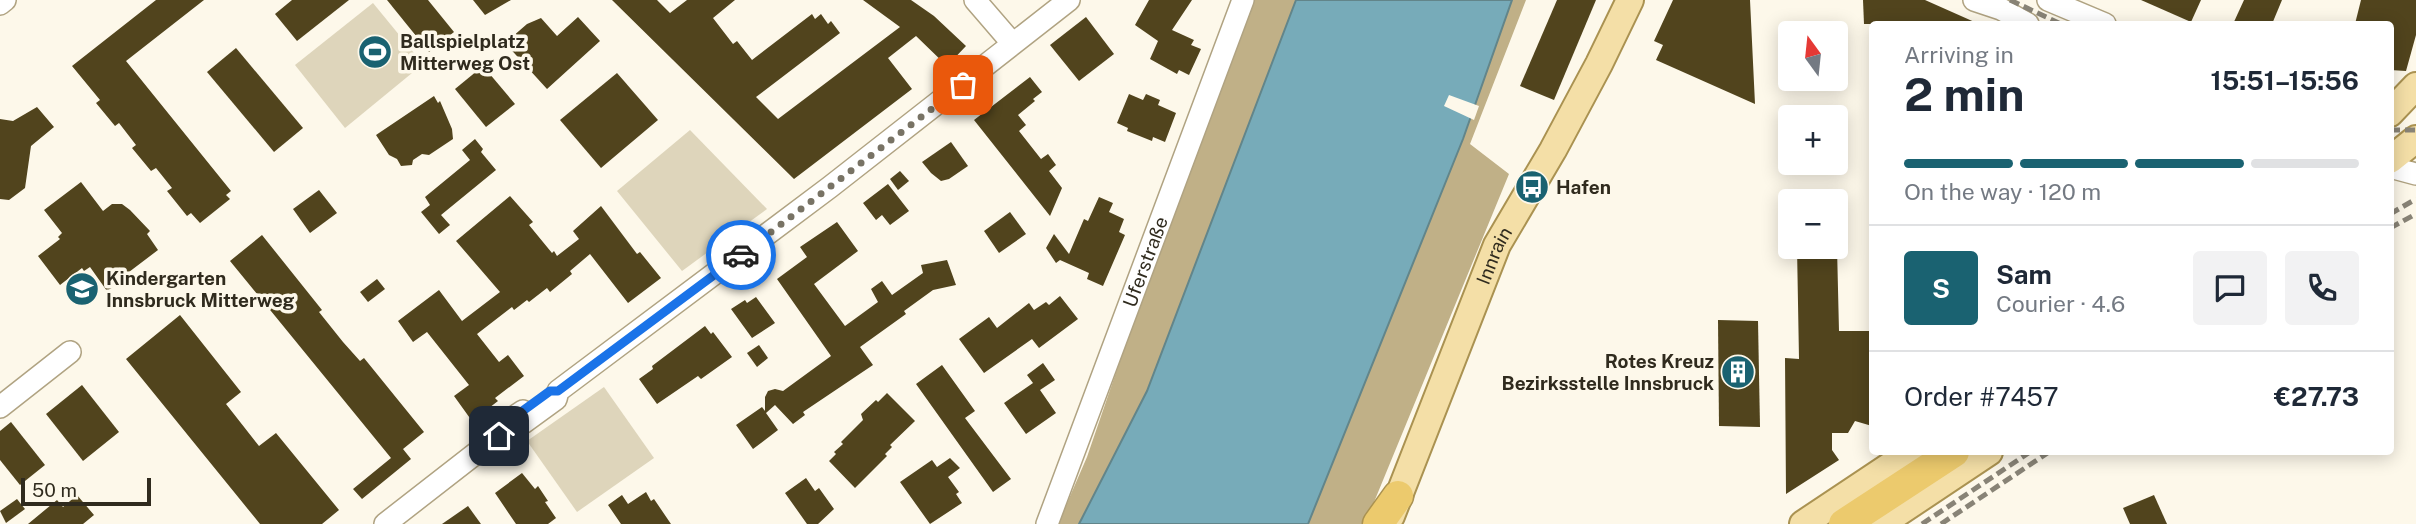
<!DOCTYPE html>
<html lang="en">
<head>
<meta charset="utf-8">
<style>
	body { margin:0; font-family:"Public Sans",sans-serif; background:#f2f2f3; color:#1f2937; height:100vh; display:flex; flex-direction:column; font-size:26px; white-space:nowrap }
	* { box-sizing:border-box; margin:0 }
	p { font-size:23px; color:#747a83 }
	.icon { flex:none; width:38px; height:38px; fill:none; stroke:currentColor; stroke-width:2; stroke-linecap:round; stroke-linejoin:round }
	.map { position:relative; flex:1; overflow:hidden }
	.sheet { position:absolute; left:1869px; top:21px; width:525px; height:434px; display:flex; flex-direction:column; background:#fff; border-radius:7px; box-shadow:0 4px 18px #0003 }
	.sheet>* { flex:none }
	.needle { width:46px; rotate:345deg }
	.tools { position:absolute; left:1778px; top:21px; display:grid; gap:14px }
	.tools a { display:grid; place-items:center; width:70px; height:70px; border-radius:7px; background:#fff; box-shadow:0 4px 18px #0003; font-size:35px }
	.scale { position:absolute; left:21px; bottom:18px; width:130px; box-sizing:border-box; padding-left:7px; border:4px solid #302b1e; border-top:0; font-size:19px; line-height:24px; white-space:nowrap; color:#302b1e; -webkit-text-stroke:5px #fdf8ea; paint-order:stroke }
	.pin { position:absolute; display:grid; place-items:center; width:60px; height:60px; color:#fff; margin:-30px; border-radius:14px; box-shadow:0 4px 10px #0006 }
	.courier { position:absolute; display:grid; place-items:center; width:70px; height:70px; margin:-35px; border:5px solid #1a73e8; border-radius:50%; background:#fff; color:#222; box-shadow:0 2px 9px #0007 }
	.summary em { font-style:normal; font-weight:700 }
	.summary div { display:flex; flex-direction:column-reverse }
	.summary { display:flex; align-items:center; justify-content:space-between; height:119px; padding:0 35px }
	h1 { font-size:46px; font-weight:700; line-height:52px }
	.bar { display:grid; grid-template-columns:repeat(4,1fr); gap:10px 7px; align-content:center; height:84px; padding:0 35px }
	.bar i { height:9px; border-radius:5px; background:#e0e1e3 }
	.bar .active { background:#1a6271 }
	.bar p { grid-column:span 4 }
	.line { display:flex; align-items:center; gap:18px; padding:0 35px; border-top:2px solid #e0e1e3 }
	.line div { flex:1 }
	.round { display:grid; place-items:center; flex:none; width:74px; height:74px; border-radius:7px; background:#f2f2f3 }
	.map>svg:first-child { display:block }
</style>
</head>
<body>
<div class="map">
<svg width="2416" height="524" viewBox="0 0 2416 524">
	<rect width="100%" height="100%" fill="#fdf8ea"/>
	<g fill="#ded5bb">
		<path d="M373 3 423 64 345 128 295 65Z"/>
		<path d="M690 130 767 209 682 271 617 191Z"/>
		<path d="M604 387 654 458 577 512 527 441Z"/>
	</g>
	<g fill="#c0b087">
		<path d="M1252 0H1296L1147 391 1079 524H1058L1087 457 1122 355Z"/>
		<path d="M1512 0H1526L1470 144 1509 174 1365 524H1308L1463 139Z"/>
	</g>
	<path fill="#77abb9" stroke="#62858a" stroke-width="2" d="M1296 0H1512L1463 139 1308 524H1079L1147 391Z"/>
	<path fill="#fdf8ea" d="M1449 95 1479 106 1474 120 1444 106Z"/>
	<g fill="#51441d">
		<path d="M156 0H204L126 61 231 191 226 195 230 199 200 223 191 213 187 216 167 191 172 188 156 168 151 171 132 148 136 145 119 123 115 126 96 103 100 100 72 66Z"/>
		<path d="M292 0H349L297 41 275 14Z"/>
		<path d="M387 0H428L454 32 429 52Z"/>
		<path d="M473 0H511L485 15Z"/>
		<path d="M612 0H657L670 13 687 0H735L713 18 733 44 737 41 752 60 812 14 815 19 821 14 828 24 831 21 840 33 756 97 778 119 900 27 863 0H911L934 16 966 46 947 66 916 36 888 58 912 89 794 179Z"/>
		<path d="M1149 0H1192L1172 30 1194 40 1191 45 1201 49 1189 75 1179 70 1177 74 1150 59 1158 41 1135 25Z"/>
		<path d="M1557 0H1596L1554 100 1520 86Z"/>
		<path d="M1673 0H1750L1755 104 1656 60 1663 45 1654 41Z"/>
		<path d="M1863 0H1925L1979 24H1864Z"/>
		<path d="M2141 0H2201L2191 22Z"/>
		<path d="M2244 0H2282L2272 24H2233Z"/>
		<path d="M2361 0H2416V35L2406 71 2390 70V24H2355Z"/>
		<path d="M578 17 600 41 547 89 505 43 527 24 541 18 557 36Z"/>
		<path d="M1086 17 1114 54 1079 81 1050 45Z"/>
		<path d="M236 48 303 128 274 152 207 72Z"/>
		<path d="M483 66 515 104 486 127 455 89Z"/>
		<path d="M617 73 658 120 601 168 560 120Z"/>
		<path d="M1030 77 1042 92 1033 99 1035 101 1018 115 1026 125 1019 131 1041 159 1048 154 1056 165 1049 171 1062 188 1050 216 974 120Z"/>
		<path d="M1129 94 1143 100 1146 94 1160 100 1158 105 1176 113 1165 142 1153 137 1152 141 1127 131 1128 128 1117 123Z"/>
		<path d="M434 96 438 103 440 101 452 129 453 139 429 155 422 154 413 160 412 165 401 166 397 159 389 155 376 135Z"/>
		<path d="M37 107 54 127 31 146 25 188 9 200 0 199V119L13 121Z"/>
		<path d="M475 139 483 149 481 152 496 170 441 215 450 225 439 234 421 212 430 205 425 197 470 160 462 150Z"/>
		<path d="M951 142 968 166 949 179 941 181 931 173 922 162Z"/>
		<path d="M900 171 909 181 898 190 890 179Z"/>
		<path d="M81 182 103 211 112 204H122L130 210 150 231 147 234 158 250 129 272 131 275 107 291 90 267 84 271 82 268 60 285 38 256 60 239 58 237 62 233 44 210Z"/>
		<path d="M888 184 909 211 890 225 882 215 876 220 863 203Z"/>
		<path d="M319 190 337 213 310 233 293 209Z"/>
		<path d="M510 196 533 222 529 225 552 253 554 251 557 256 579 239 573 231 601 206 637 254 640 252 661 278 628 303 590 254 570 271 572 274 550 292 547 288 529 302 527 300 514 310 512 307 477 334 499 362 508 355 524 376 495 398 498 401 472 421 454 396 469 385 427 332 413 342 398 321 439 290 462 321 500 292 456 241Z"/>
		<path d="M1099 197 1113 203 1109 212 1124 219 1119 232 1125 235 1103 286 1087 279 1089 273 1060 260 1056 263 1046 248 1054 234 1069 254 1084 219 1088 221Z"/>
		<path d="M1010 212 1026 234 999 253 984 231Z"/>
		<path d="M837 222 858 251 814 284 845 326 878 302 871 289 882 281 892 295 923 273 921 265 947 260 956 285 933 290 904 311 906 314 860 347 873 365 803 412 805 415 793 424 775 405 766 413 778 430 753 449 736 425 762 407 765 411V397L768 391 775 389 783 391 831 356 777 279 807 257 800 247Z"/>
		<path d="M262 235 322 310 319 312 343 342 360 361 364 358 424 432 403 449 411 459 362 499 353 489 391 458 230 261Z"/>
		<path d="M1797 247H1837L1839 331H1872V426L1855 421 1848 433H1832V450L1839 460 1786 494 1785 358 1799 359Z"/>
		<path d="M377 279 385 289 368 302 360 292Z"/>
		<path d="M1060 296 1078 319 1039 348 1032 339 984 373 959 339 989 317 997 328 1029 303 1034 310 1046 302 1049 305Z"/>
		<path d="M756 297 775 323 752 338 731 309 745 300 747 303Z"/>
		<path d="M180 315 241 392 226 404 259 446 276 433 339 510 322 524H260L126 359Z"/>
		<path d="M1718 320 1758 321 1760 427 1719 426Z"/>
		<path d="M705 326 711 334 713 332 732 357 701 379 698 376 657 404 639 379 653 369 652 366Z"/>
		<path d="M759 345 768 358 757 367 747 353Z"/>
		<path d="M1043 363 1055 380 1040 390 1056 413 1026 434 1004 403 1033 383 1027 375Z"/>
		<path d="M942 365 975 411 965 418 1011 479 993 492 916 384Z"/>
		<path d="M82 385 119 432 83 461 46 414Z"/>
		<path d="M887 393 915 421 890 445 892 447 885 454 887 456 855 488 829 461 836 454 834 452 843 444 841 442 863 420 861 414 876 400 878 402Z"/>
		<path d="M11 422 45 465 20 485 0 460V431Z"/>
		<path d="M950 458 960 468 948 477 959 492 956 494 962 503 930 524 900 482 932 460 937 467Z"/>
		<path d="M522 473 535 489 538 486 548 501 545 502 556 518 548 524H516L495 493Z"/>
		<path d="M806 478 815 491 819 488 834 509 818 524H807L785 493Z"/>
		<path d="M646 492 651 501 654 499 671 524H621L608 505 622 495 628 504Z"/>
		<path d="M77 495 94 515 83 524H28L57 500 63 507Z"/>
		<path d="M2154 495 2167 524H2130L2123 508Z"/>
		<path d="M17 499 25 509 6 523 0 511Z"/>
		<path d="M468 506 481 524H442Z"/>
	</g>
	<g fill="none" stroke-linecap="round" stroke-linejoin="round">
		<g stroke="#b0a382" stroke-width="24">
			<g id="minor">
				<path d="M975 0 1012 43"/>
				<path d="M1974 0 2001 9 2028 24"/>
				<path d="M2048 0 2105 24"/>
				<path d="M0 4 5 0"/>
				<path d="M2390 167 2416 174"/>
				<path d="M0 407 70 352"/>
				<path d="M516 422 523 423 556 399 558 391 830 187 1069 0"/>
				<path d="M385 524 516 422 517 415 523 411"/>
				<path id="s1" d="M1047 524 1243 0"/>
			</g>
		</g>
		<g stroke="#aa9251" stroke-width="30">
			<g id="major">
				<path d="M2390 113 2416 86"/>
				<path d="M2390 160 2416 139"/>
				<path id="s2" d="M1391 516 1497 245 1553 150 1599 64 1630 0"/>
				<path d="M1803 524 1911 452"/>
				<path d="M1881 524 1989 452"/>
			</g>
		</g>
		<g stroke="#aa9251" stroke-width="33">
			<g id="highway">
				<path d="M1378 524 1398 496"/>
				<path d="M1844 524 1954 452"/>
			</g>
		</g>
		<use href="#minor" stroke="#fff" stroke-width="21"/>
		<use href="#major" stroke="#f4dfa7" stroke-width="26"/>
		<use href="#highway" stroke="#ecca6d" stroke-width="30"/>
		<g stroke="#888376" stroke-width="5" stroke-dasharray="10 5" stroke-linecap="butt">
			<path d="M2010 0 2061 24"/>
			<path d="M2390 130H2416"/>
			<path d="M2390 214 2416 199"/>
			<path d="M2390 228 2416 214"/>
			<path d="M1922 524 2030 452"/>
			<path d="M1941 524 2049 452"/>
		</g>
	</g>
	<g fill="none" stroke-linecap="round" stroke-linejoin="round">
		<path stroke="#787365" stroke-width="7" stroke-dasharray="0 12.6" d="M741 255 963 85"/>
		<path stroke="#1a73e8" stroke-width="9" d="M499 436 516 422 517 415 550 391H558L741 255"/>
	</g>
	<defs>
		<g id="stadium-disc" transform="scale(1.75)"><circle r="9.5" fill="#1a6271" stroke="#fdf8ea"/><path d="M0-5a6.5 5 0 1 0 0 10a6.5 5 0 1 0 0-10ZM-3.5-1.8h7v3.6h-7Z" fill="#fff"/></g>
		<g id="bus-disc" transform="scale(1.75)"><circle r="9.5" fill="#1a6271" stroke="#fdf8ea"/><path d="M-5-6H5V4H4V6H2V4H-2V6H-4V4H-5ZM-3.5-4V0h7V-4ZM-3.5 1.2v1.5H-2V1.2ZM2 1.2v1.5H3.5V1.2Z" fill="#fff"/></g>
		<g id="school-disc" transform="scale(1.75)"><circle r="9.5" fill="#1a6271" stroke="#fdf8ea"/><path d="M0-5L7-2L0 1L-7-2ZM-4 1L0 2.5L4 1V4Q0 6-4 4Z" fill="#fff"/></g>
		<g id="building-disc" transform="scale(1.75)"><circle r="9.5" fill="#1a6271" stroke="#fdf8ea"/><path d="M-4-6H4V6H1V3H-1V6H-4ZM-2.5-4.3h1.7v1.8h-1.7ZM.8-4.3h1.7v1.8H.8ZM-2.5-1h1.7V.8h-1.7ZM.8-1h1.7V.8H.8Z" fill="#fff"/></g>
	</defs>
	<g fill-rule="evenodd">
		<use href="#stadium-disc" x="375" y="52"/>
		<use href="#bus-disc" x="1532" y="187"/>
		<use href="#school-disc" x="82" y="289"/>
		<use href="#building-disc" x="1738" y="372"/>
	</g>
	<g text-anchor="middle" stroke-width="7" stroke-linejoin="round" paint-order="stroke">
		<g font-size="19" font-weight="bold" fill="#302b1e" stroke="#fdf8ea" text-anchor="start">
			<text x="400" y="48">Ballspielplatz<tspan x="400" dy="22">Mitterweg Ost</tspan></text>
			<text x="1556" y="194">Hafen</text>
			<text x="106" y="285">Kindergarten<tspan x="106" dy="22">Innsbruck Mitterweg</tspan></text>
			<text x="1714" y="368" text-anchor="end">Rotes Kreuz<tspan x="1714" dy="22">Bezirksstelle Innsbruck</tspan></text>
		</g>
		<g font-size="19" fill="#302b1e" stroke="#fdf8ea">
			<text dy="7" stroke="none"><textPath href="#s2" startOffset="280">Innrain</textPath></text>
			<text dy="7" stroke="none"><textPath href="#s1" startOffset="280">Uferstraße</textPath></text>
		</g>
	</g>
</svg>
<div class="tools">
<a><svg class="needle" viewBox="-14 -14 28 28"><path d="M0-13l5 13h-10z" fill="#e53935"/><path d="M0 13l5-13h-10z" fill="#747a83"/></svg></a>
<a>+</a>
<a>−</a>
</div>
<div class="scale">50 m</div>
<div class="pin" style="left:963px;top:85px;background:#ea580c"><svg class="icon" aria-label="bag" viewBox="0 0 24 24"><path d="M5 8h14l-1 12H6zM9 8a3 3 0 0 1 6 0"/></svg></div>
<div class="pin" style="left:499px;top:436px;background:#1f2937"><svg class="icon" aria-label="home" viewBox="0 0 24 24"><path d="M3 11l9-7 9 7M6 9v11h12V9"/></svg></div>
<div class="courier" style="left:741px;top:255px"><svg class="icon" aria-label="car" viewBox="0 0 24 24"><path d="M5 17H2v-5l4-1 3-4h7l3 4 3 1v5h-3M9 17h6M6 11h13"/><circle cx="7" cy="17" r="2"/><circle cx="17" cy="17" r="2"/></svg></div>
<section class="sheet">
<div class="summary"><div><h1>2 min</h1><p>Arriving in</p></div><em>15:51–15:56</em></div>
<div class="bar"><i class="active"></i><i class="active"></i><i class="active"></i><i></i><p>On the way · 120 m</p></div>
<div class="line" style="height:126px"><b class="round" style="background:#1a6271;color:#fff">S</b><div><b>Sam</b><p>Courier · 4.6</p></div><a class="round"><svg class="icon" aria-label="chat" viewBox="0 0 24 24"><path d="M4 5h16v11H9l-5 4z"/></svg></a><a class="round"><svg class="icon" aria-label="phone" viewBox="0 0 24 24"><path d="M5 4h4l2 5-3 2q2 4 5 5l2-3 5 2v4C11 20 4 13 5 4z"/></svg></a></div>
<div class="line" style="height:91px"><div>Order #7457</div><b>€27.73</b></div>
</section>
</div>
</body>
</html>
